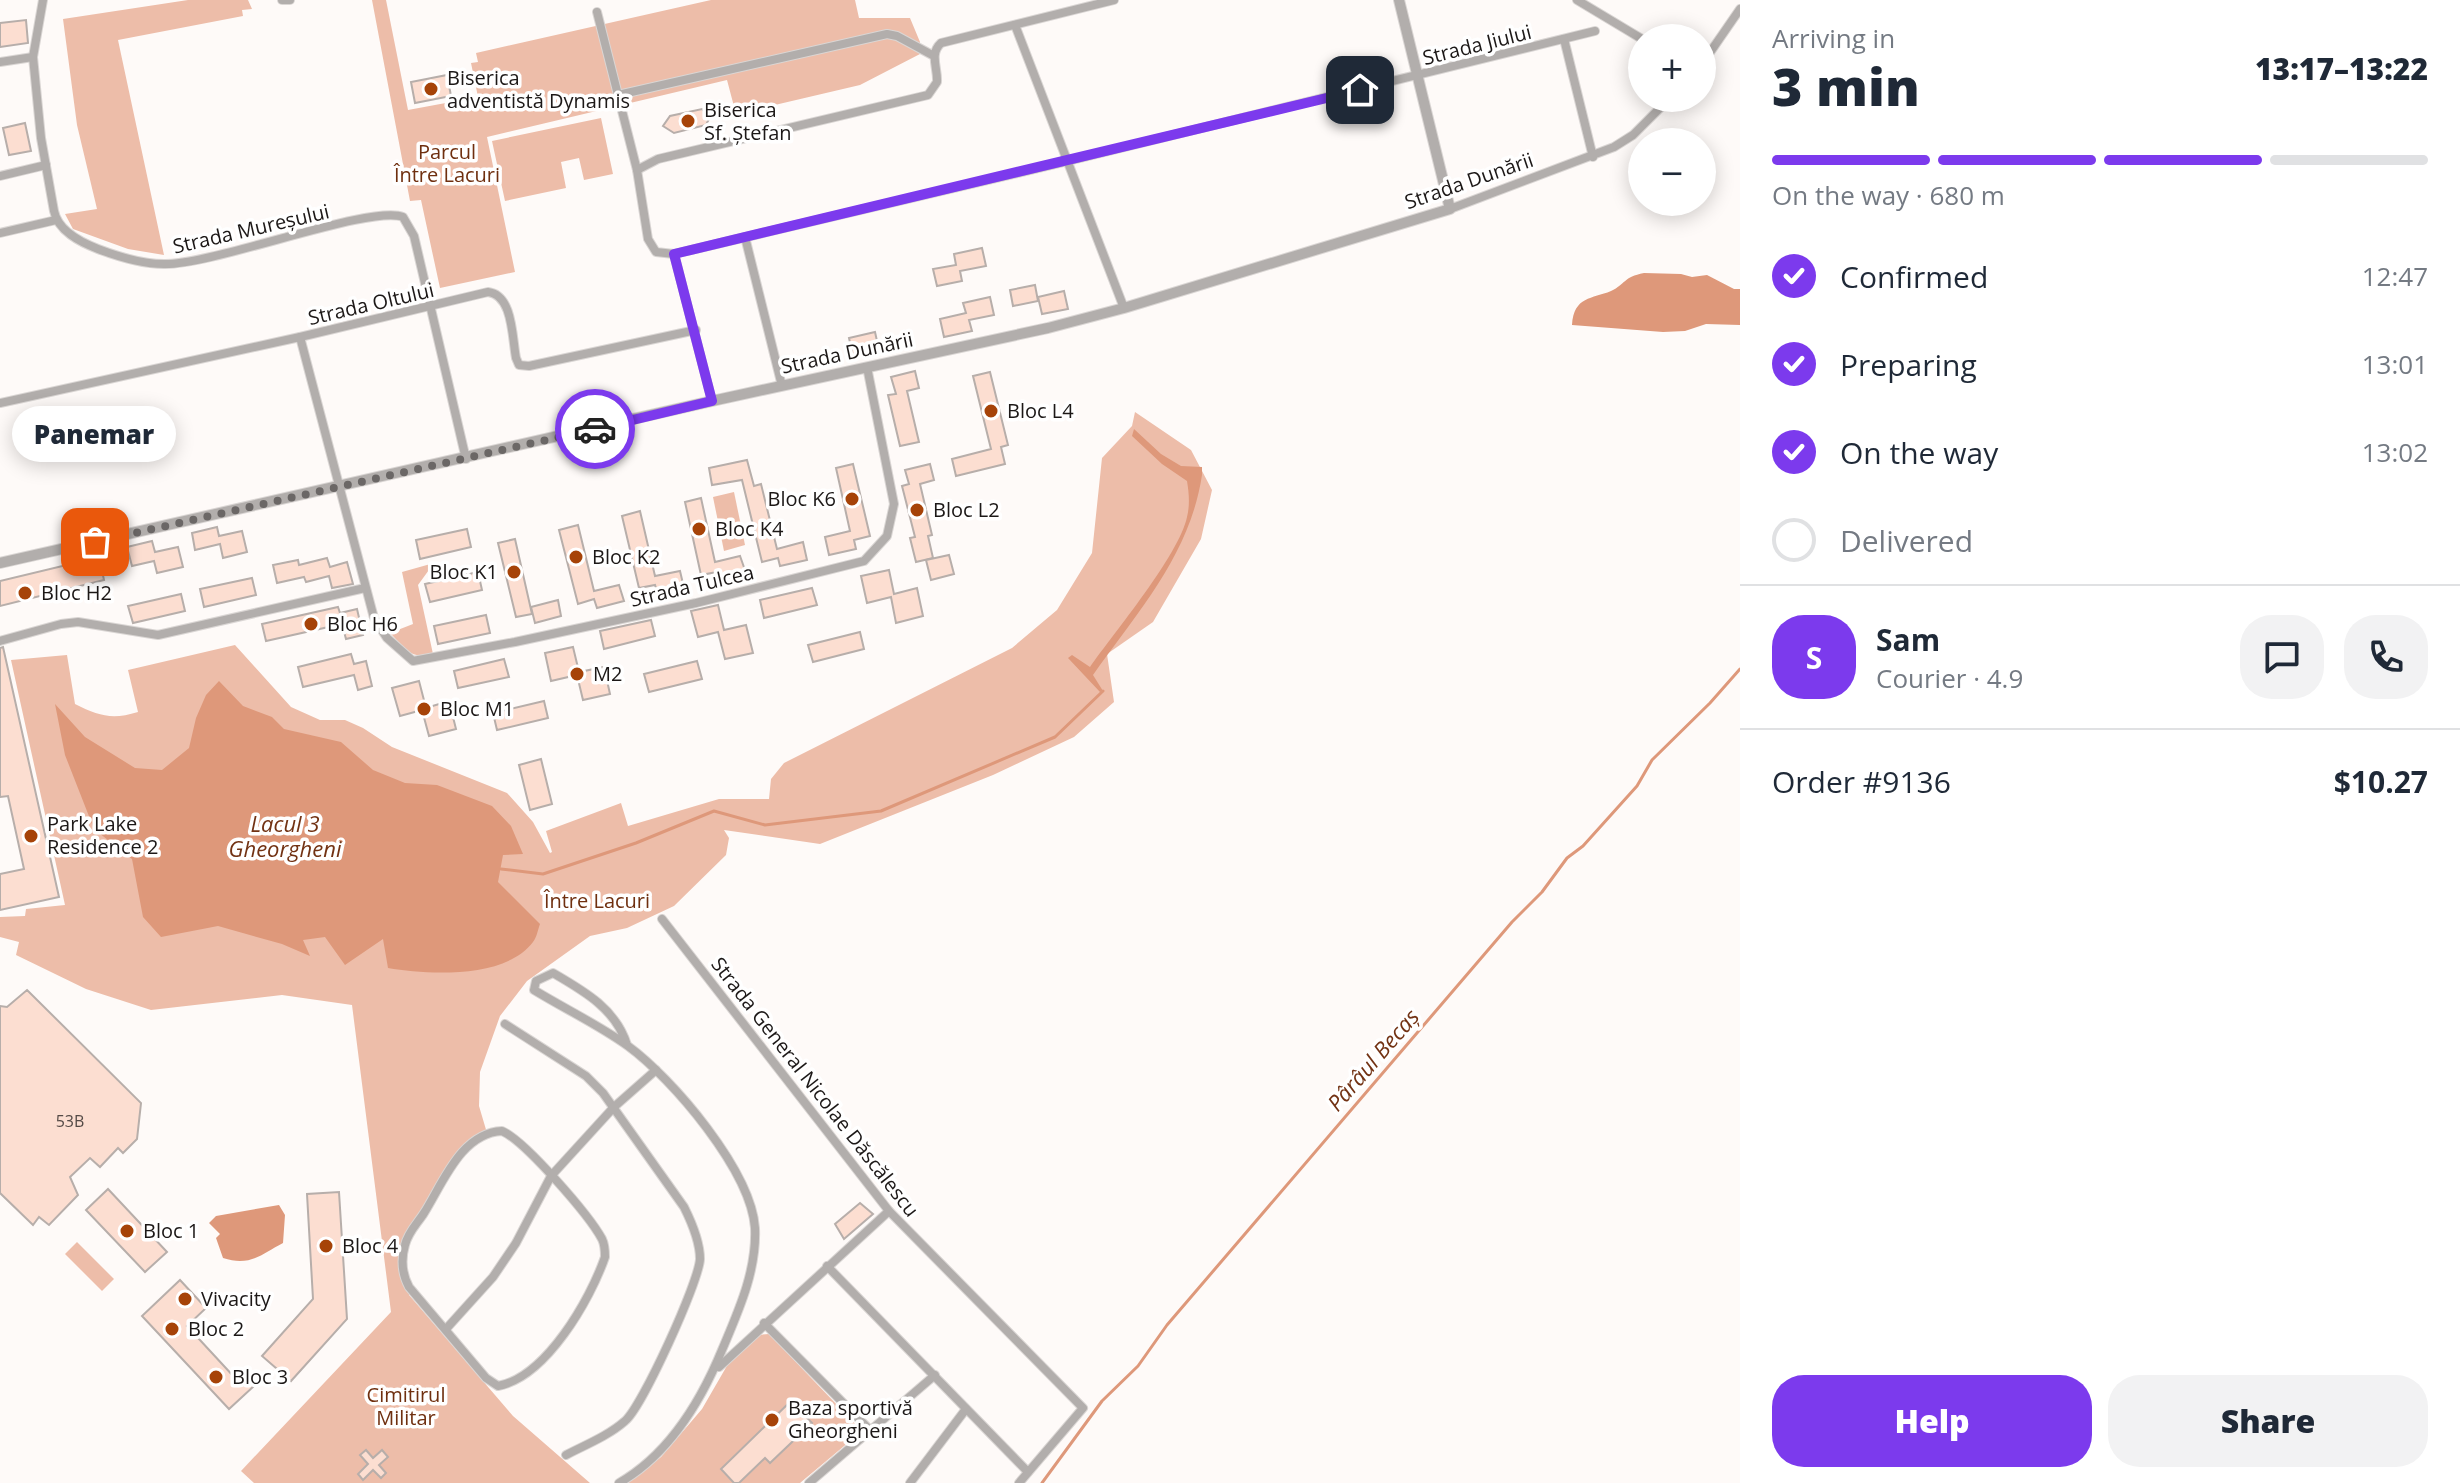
<!DOCTYPE html>
<html lang="en">
<head>
<meta charset="utf-8">
<style>
	body { margin:0; font-family:"Open Sans",sans-serif; background:#f2f2f3; color:#1f2937; height:100vh; display:flex; flex-direction:column; font-size:30px; white-space:nowrap }
	* { box-sizing:border-box; margin:0 }
	p { font-size:26px; color:#747a83 }
	.icon { flex:none; width:44px; height:44px; fill:none; stroke:currentColor; stroke-width:2; stroke-linecap:round; stroke-linejoin:round }
	.map { position:relative; flex:1; overflow:hidden }
	.sheet { display:flex; flex-direction:column; background:#fff; width:720px }
	.sheet>* { flex:none }
	.fabs { position:absolute; left:1628px; top:24px; display:grid; gap:16px }
	.fabs a { display:grid; place-items:center; width:88px; height:88px; border-radius:50%; background:#fff; box-shadow:0 4px 20px #0003; font-size:40px }
	.pin { position:absolute; display:grid; place-items:center; width:68px; height:68px; color:#fff; margin:-34px; border-radius:16px; box-shadow:0 4px 12px #0006 }
	.courier { position:absolute; display:grid; place-items:center; width:80px; height:80px; margin:-40px; border:6px solid #7c3aed; border-radius:50%; background:#fff; color:#222; box-shadow:0 2px 10px #0007 }
	.bubble { position:absolute; height:56px; border-radius:28px; background:#fff; box-shadow:0 4px 20px #0003; font-size:26px; font-weight:800; line-height:56px; text-align:center }
	.headline em { font-style:normal; font-weight:800 }
	.headline div { display:flex; flex-direction:column-reverse }
	.headline { display:flex; align-items:center; justify-content:space-between; height:136px; padding:0 32px }
	h1 { font-size:52px; font-weight:800; line-height:60px }
	.bar { display:grid; grid-template-columns:repeat(4,1fr); gap:12px 8px; align-content:center; height:96px; padding:0 32px }
	.bar i { height:10px; border-radius:6px; background:#e0e1e3 }
	.bar .current { background:#7c3aed }
	.bar p { grid-column:span 4 }
	.line { display:flex; align-items:center; gap:20px; padding:0 32px; border-top:2px solid #e0e1e3 }
	.line div { flex:1 }
	.round { display:grid; place-items:center; flex:none; width:84px; height:84px; border-radius:32px; background:#f2f2f3 }
	ol { padding:0 32px; list-style:none }
	li { display:flex; align-items:center; gap:24px; height:88px }
	li p { margin-inline-start:auto }
	li .icon { padding:8px; border-radius:50%; background:#7c3aed; color:#fff; stroke-width:4 }
	li:last-child { color:#747a83 }
	li i { width:44px; height:44px; border:4px solid #e0e1e3; border-radius:50% }
	.primary-button { display:flex; gap:16px; margin-top:auto; padding:16px 32px }
	.primary-button a { flex:1; height:92px; border-radius:32px; background:#7c3aed; color:#fff; font-size:32px; font-weight:800; line-height:92px; text-align:center }
	.primary-button a+a { background:#f2f2f3; color:#1f2937 }
	main { display:flex; flex:1; min-height:0 }
	.map>svg:first-child { display:block }
</style>
</head>
<body>
<main>
<div class="map">
<svg width="1740" height="1483" viewBox="0 0 1740 1483">
	<rect width="100%" height="100%" fill="#fefaf8"/>
	<g fill="#edbda9">
		<path d="M188 0H248L252 9 242 10 243 16 118 40 164 255 128 249 73 229 65 214 97 209 77 125 63 19Z"/>
		<path d="M372 0H386L408 110 478 97 471 63 478 62 476 53 711 0H855L859 18H910L920 42V54L860 85 736 114 727 80 487 137 515 272 440 288 421 200 410 201Z"/>
		<path d="M601 118 613 174 584 180 579 158 561 162 566 188 505 201 492 141Z"/>
		<path d="M1135 412 1191 450 1212 490 1201 539 1153 622 1107 654 1114 702 1074 737 993 775 820 844 724 830 729 838 726 855 674 906 627 928 590 936 527 981 500 1016 480 1072 479 1106 487 1133 464 1149 409 1233 404 1277 413 1291 409 1295 513 1416 590 1483H254L241 1471 391 1312 352 1005 282 995 151 1010 86 989 16 955 19 942 0 937V917L25 916 26 909 65 905 11 660 67 655 75 704C99 716 112 720 138 712L128 670 235 645 291 707 320 720H345L363 728 392 747 507 793 533 822 550 853 552 852 546 831 621 803 628 826 719 799H769L771 779 784 763 1012 648 1057 610 1092 553 1102 458 1132 426Z"/>
		<path d="M734 492 745 545 724 551 713 497Z"/>
		<path d="M434 563 418 585 433 654C409 659 407 650 390 633L413 624 402 572Z"/>
		<path d="M77 1242 114 1279 102 1291 65 1254Z"/>
		<path d="M769 1334 862 1431 800 1483H627L661 1457 702 1409 728 1364 757 1335Z"/>
	</g>
	<g fill="#de987a">
		<path d="M1644 273 1681 274 1692 277 1707 275 1734 289H1740V325L1706 324 1685 331 1663 332 1572 325C1574 296 1592 299 1611 291 1626 284 1623 277 1644 273Z"/>
		<path d="M1134 429 1161 454 1181 466 1202 467V475C1190 555 1138 611 1093 675L1103 691 1100 692 1068 658 1072 655 1090 667C1114 633 1179 555 1187 517 1190 505 1189 493 1187 481L1162 464 1132 436Z"/>
		<path d="M219 681 243 706 272 717 284 729 341 742 373 770 405 783 437 785 492 806 511 826 523 854 503 855 498 882 540 924C538 929 537 937 533 942 505 979 429 975 388 968L383 939 345 965 325 937 303 940 310 956 282 944 218 926 161 937 143 917 132 859 94 829 65 755 55 704 85 737 135 768 162 770 189 748 196 718 206 695Z"/>
		<path d="M279 1205 285 1215 283 1243C262 1254 250 1267 223 1258L216 1238 220 1234 209 1223 216 1216Z"/>
	</g>
	<g fill="none" stroke-linecap="round" stroke-linejoin="round">
		<g stroke="#de987a" stroke-width="3">
			<path d="M501 869 543 874 636 843 714 811 765 825 881 811 1055 737 1103 691"/>
			<path d="M1042 1483 1102 1401 1138 1366 1167 1325 1512 922 1542 892 1567 858 1583 846 1637 786 1652 760 1710 703 1740 669"/>
		</g>
	</g>
	<g fill="#fcded1" stroke="#b7aeaa" stroke-width="2">
		<path d="M26 20 28 43 0 47V23Z"/>
		<path d="M447 75 451 96 415 103 411 82Z"/>
		<path d="M702 109 710 117 706 125 674 133 663 126 670 116Z"/>
		<path d="M25 123 31 151 9 155 3 128Z"/>
		<path d="M982 248 986 266 960 271 962 281 937 286 933 269 956 265 954 254Z"/>
		<path d="M1035 285 1038 301 1013 306 1010 290Z"/>
		<path d="M1064 291 1068 309 1042 314 1038 297Z"/>
		<path d="M990 297 994 315 969 320 972 331 944 337 940 319 966 313 963 303Z"/>
		<path d="M875 332 879 350 853 356 849 338Z"/>
		<path d="M915 371 919 388 907 391 919 442 900 446 888 395 896 394 891 377Z"/>
		<path d="M990 372 1008 445 1001 447 1005 464 956 476 952 459 991 449 973 376Z"/>
		<path d="M747 460 754 486 761 484 777 549 803 542 807 560 780 566 778 558 762 562 742 480 712 485 709 468Z"/>
		<path d="M853 464 870 536 854 540 856 549 829 555 825 537 850 531 836 468Z"/>
		<path d="M930 464 934 480 920 484 932 535 928 536 933 558 916 562 910 538 915 537 902 486 909 484 905 470Z"/>
		<path d="M701 498 715 562 740 556 746 573 718 581 717 572 701 575 685 502Z"/>
		<path d="M640 511 655 576 680 571 684 588 658 595 655 585 639 588 622 516Z"/>
		<path d="M578 525 594 591 619 585 624 601 597 608 594 599 578 604 559 530Z"/>
		<path d="M217 527 219 536 242 531 247 552 223 558 220 544 195 550 192 533Z"/>
		<path d="M467 529 471 547 420 559 416 540Z"/>
		<path d="M515 539 532 614 516 617 498 543Z"/>
		<path d="M152 541 155 552 178 547 183 567 157 573 154 561 132 566 127 547Z"/>
		<path d="M949 555 954 574 931 580 926 560Z"/>
		<path d="M327 558 330 567 347 562 353 584 332 588 329 576 306 582 304 577 277 583 273 565 298 560 299 565Z"/>
		<path d="M79 562 101 566 104 580 0 606V581Z"/>
		<path d="M889 570 894 594 917 588 923 616 896 623 891 597 867 603 861 576Z"/>
		<path d="M478 572 482 590 430 602 425 584Z"/>
		<path d="M252 578 256 595 204 607 200 589Z"/>
		<path d="M812 588 817 605 764 618 760 600Z"/>
		<path d="M181 594 185 611 133 623 128 606Z"/>
		<path d="M558 600 561 616 535 623 531 607Z"/>
		<path d="M718 605 724 630 746 625 753 653 725 659 718 632 698 637 691 611Z"/>
		<path d="M338 607 340 613 357 609 363 635 346 639 342 624 266 641 262 624Z"/>
		<path d="M486 615 490 633 438 644 434 626Z"/>
		<path d="M651 620 655 636 604 649 600 631Z"/>
		<path d="M860 632 864 649 813 662 808 645Z"/>
		<path d="M3 647 59 897 0 910V874L24 869 8 796 0 797V648Z"/>
		<path d="M573 647 579 672 604 667 610 694 583 700 577 675 551 681 545 653Z"/>
		<path d="M351 654 354 664 366 661 372 686 358 690 354 675 303 687 298 667Z"/>
		<path d="M504 659 509 677 458 688 454 671Z"/>
		<path d="M697 661 702 679 649 692 644 674Z"/>
		<path d="M419 681 426 708 449 701 456 729 429 736 422 710 400 716 392 688Z"/>
		<path d="M544 701 548 718 497 730 493 713Z"/>
		<path d="M541 759 552 804 530 810 519 765Z"/>
		<path d="M27 990 141 1103 137 1139 123 1153 118 1148 100 1167 90 1158 70 1177 78 1195 49 1225 39 1217 33 1225 0 1193V1006L7 1007Z"/>
		<path d="M108 1189 167 1252 145 1272 86 1210Z"/>
		<path d="M339 1192 347 1319 291 1381 262 1356 313 1299 307 1194Z"/>
		<path d="M860 1203 873 1214 844 1239 835 1224Z"/>
		<path d="M180 1280 206 1308 187 1326 236 1379 242 1374 254 1386 229 1409 142 1316Z"/>
		<path d="M791 1401 812 1423 770 1463 765 1458 739 1483H734L721 1469Z"/>
		<path d="M366 1450 373 1458 382 1450 388 1457 379 1465 386 1473 381 1478 373 1470 363 1480 358 1474 368 1464 360 1455Z"/>
	</g>
	<g fill="none" stroke-linecap="round" stroke-linejoin="round">
		<g stroke="#dad6d4" stroke-width="10">
			<g id="minor">
				<path d="M43 0 33 57 41 138 54 211C58 231 80 242 98 249 119 257 141 264 164 264 214 265 372 204 403 217L414 236 466 459"/>
				<path d="M282 0H290"/>
				<path d="M1577 0 1642 39"/>
				<path d="M597 12 637 170 648 239 656 252 674 254 1068 161 1595 31"/>
				<path d="M1015 25 1124 308"/>
				<path d="M1564 39 1593 157"/>
				<path d="M0 62 33 57"/>
				<path d="M1702 64 1740 9"/>
				<path d="M618 95 887 34 897 36 934 56"/>
				<path d="M637 170 658 159 928 95 937 82C938 68 929 54 941 43L1114 0"/>
				<path d="M0 176 46 165"/>
				<path d="M1450 209 1614 147 1633 135 1670 98"/>
				<path d="M0 233 56 220"/>
				<path d="M745 237 782 386"/>
				<path d="M674 254 712 401"/>
				<path d="M300 337 374 618 387 638 413 661 515 642 696 603 864 561 887 536 894 504 867 367"/>
				<path d="M0 403 300 337 488 292C513 295 512 337 516 358L519 365 529 366 696 330"/>
				<path d="M0 641 61 624 78 622 158 635 365 588"/>
				<path d="M662 919 889 1211 1083 1408 1019 1483"/>
				<path d="M505 1024 586 1076 603 1093 684 1207C692 1223 700 1241 700 1259 699 1282 642 1407 625 1421 608 1436 585 1445 566 1455"/>
				<path d="M502 1131C525 1141 589 1215 602 1239 605 1245 605 1250 605 1257 590 1300 546 1377 498 1386L486 1378 409 1287C402 1274 401 1259 405 1245 408 1232 417 1224 424 1213 443 1183 461 1133 502 1131Z"/>
				<path d="M827 1266 1028 1472"/>
				<path d="M764 1323 871 1431"/>
				<path d="M446 1329 493 1277 516 1243 551 1176 614 1107 656 1070"/>
				<path d="M719 1367 889 1211"/>
				<path d="M619 1483C668 1455 701 1401 722 1350 738 1312 757 1271 755 1228 751 1171 673 1079 628 1046 599 1025 565 1009 534 990L536 981 553 973C584 991 616 1009 627 1045"/>
				<path d="M809 1483 935 1375"/>
				<path d="M910 1483 966 1409"/>
			</g>
		</g>
		<g stroke="#dad6d4" stroke-width="12">
			<path id="tertiary" d="M0 563 712 401 1048 328 1124 308 1450 209 1399 0"/>
		</g>
		<use href="#minor" stroke="#b2aeac" stroke-width="8"/>
		<use href="#tertiary" stroke="#b2aeac" stroke-width="10"/>
	</g>
	<g fill="none" stroke-linecap="round" stroke-linejoin="round">
		<path stroke="#6b6766" stroke-width="8" stroke-dasharray="0 14.4" d="M95 542 595 429"/>
		<path stroke="#7c3aed" stroke-width="10" d="M595 429 712 401 674 254 1360 90"/>
	</g>
	<g fill="#a64308" stroke="#fff" stroke-width="3">
		<circle cx="431" cy="89" r="8"/>
		<circle cx="688" cy="121" r="8"/>
		<circle cx="991" cy="411" r="8"/>
		<circle cx="852" cy="499" r="8"/>
		<circle cx="917" cy="510" r="8"/>
		<circle cx="699" cy="529" r="8"/>
		<circle cx="576" cy="557" r="8"/>
		<circle cx="514" cy="572" r="8"/>
		<circle cx="25" cy="593" r="8"/>
		<circle cx="311" cy="624" r="8"/>
		<circle cx="577" cy="674" r="8"/>
		<circle cx="424" cy="709" r="8"/>
		<circle cx="31" cy="836" r="8"/>
		<circle cx="127" cy="1231" r="8"/>
		<circle cx="326" cy="1246" r="8"/>
		<circle cx="185" cy="1299" r="8"/>
		<circle cx="172" cy="1329" r="8"/>
		<circle cx="216" cy="1377" r="8"/>
		<circle cx="772" cy="1420" r="8"/>
	</g>
	<g text-anchor="middle" stroke-width="7" stroke-linejoin="round" paint-order="stroke">
		<g font-size="16" fill="#544a46">
			<text x="70" y="1127">53B</text>
		</g>
		<g font-size="20" fill="#1c1817" stroke="#fff">
			<text transform="translate(1477 45) rotate(-14)" y="7">Strada Jiului</text>
			<text transform="translate(1469 181) rotate(-19)" y="7">Strada Dunării</text>
			<text transform="translate(251 229) rotate(-13)" y="7">Strada Mureșului</text>
			<text transform="translate(371 304) rotate(-13)" y="7">Strada Oltului</text>
			<text transform="translate(847 353) rotate(-12)" y="7">Strada Dunării</text>
			<text transform="translate(692 586) rotate(-13)" y="7">Strada Tulcea</text>
			<text transform="translate(815 1087) rotate(52)" y="7">Strada General Nicolae Dăscălescu</text>
		</g>
		<g font-size="20" fill="#1c1817" stroke="#fff" text-anchor="start">
			<text x="447" y="85">Biserica<tspan x="447" dy="23">adventistă Dynamis</tspan></text>
			<text x="704" y="117">Biserica<tspan x="704" dy="23">Sf. Ștefan</tspan></text>
			<text x="1007" y="418">Bloc L4</text>
			<text x="836" y="506" text-anchor="end">Bloc K6</text>
			<text x="933" y="517">Bloc L2</text>
			<text x="715" y="536">Bloc K4</text>
			<text x="592" y="564">Bloc K2</text>
			<text x="498" y="579" text-anchor="end">Bloc K1</text>
			<text x="41" y="600">Bloc H2</text>
			<text x="327" y="631">Bloc H6</text>
			<text x="593" y="681">M2</text>
			<text x="440" y="716">Bloc M1</text>
			<text x="47" y="831">Park Lake<tspan x="47" dy="23">Residence 2</tspan></text>
			<text x="143" y="1238">Bloc 1</text>
			<text x="342" y="1253">Bloc 4</text>
			<text x="201" y="1306">Vivacity</text>
			<text x="188" y="1336">Bloc 2</text>
			<text x="232" y="1384">Bloc 3</text>
			<text x="788" y="1415">Baza sportivă<tspan x="788" dy="23">Gheorgheni</tspan></text>
		</g>
		<g font-size="20" fill="#6f2f0f" stroke="#fff">
			<text x="447" y="159">Parcul<tspan x="447" dy="23">Între Lacuri</tspan></text>
			<text x="597" y="908">Între Lacuri</text>
			<text x="406" y="1402">Cimitirul<tspan x="406" dy="23">Militar</tspan></text>
		</g>
		<g font-size="22" font-style="italic" fill="#723213" stroke="#fff">
			<text x="285" y="832">Lacul 3<tspan x="285" dy="25">Gheorgheni</tspan></text>
			<text transform="translate(1373 1060) rotate(-49)" y="8">Pârâul Becaș</text>
		</g>
	</g>
</svg>
<div class="fabs">
<a>+</a>
<a>−</a>
</div>
<div class="pin" style="left:95px;top:542px;background:#ea580c"><svg class="icon" aria-label="bag" viewBox="0 0 24 24"><path d="M5 8h14l-1 12H6zM9 8a3 3 0 0 1 6 0"/></svg></div>
<div class="pin" style="left:1360px;top:90px;background:#1f2937"><svg class="icon" aria-label="home" viewBox="0 0 24 24"><path d="M3 11l9-7 9 7M6 9v11h12V9"/></svg></div>
<div class="courier" style="left:595px;top:429px"><svg class="icon" aria-label="car" viewBox="0 0 24 24"><path d="M5 17H2v-5l4-1 3-4h7l3 4 3 1v5h-3M9 17h6M6 11h13"/><circle cx="7" cy="17" r="2"/><circle cx="17" cy="17" r="2"/></svg></div>
<div class="bubble" style="left:12px;top:406px;width:164px">Panemar</div>
</div>
<section class="sheet">
<div class="headline"><div><h1>3 min</h1><p>Arriving in</p></div><em>13:17–13:22</em></div>
<div class="bar"><i class="current"></i><i class="current"></i><i class="current"></i><i></i><p>On the way · 680 m</p></div>
<ol>
<li><svg class="icon" aria-label="check" viewBox="0 0 24 24"><path d="M5 12l5 5 9-10"/></svg>Confirmed<p>12:47</p></li>
<li><svg class="icon" aria-label="check" viewBox="0 0 24 24"><path d="M5 12l5 5 9-10"/></svg>Preparing<p>13:01</p></li>
<li><svg class="icon" aria-label="check" viewBox="0 0 24 24"><path d="M5 12l5 5 9-10"/></svg>On the way<p>13:02</p></li>
<li><i></i>Delivered</li>
</ol>
<div class="line" style="height:144px"><b class="round" style="background:#7c3aed;color:#fff">S</b><div><b>Sam</b><p>Courier · 4.9</p></div><a class="round"><svg class="icon" aria-label="chat" viewBox="0 0 24 24"><path d="M4 5h16v11H9l-5 4z"/></svg></a><a class="round"><svg class="icon" aria-label="phone" viewBox="0 0 24 24"><path d="M5 4h4l2 5-3 2q2 4 5 5l2-3 5 2v4C11 20 4 13 5 4z"/></svg></a></div>
<div class="line" style="height:104px"><div>Order #9136</div><b>$10.27</b></div>
<div class="primary-button"><a>Help</a><a>Share</a></div>
</section>
</main>
</body>
</html>
